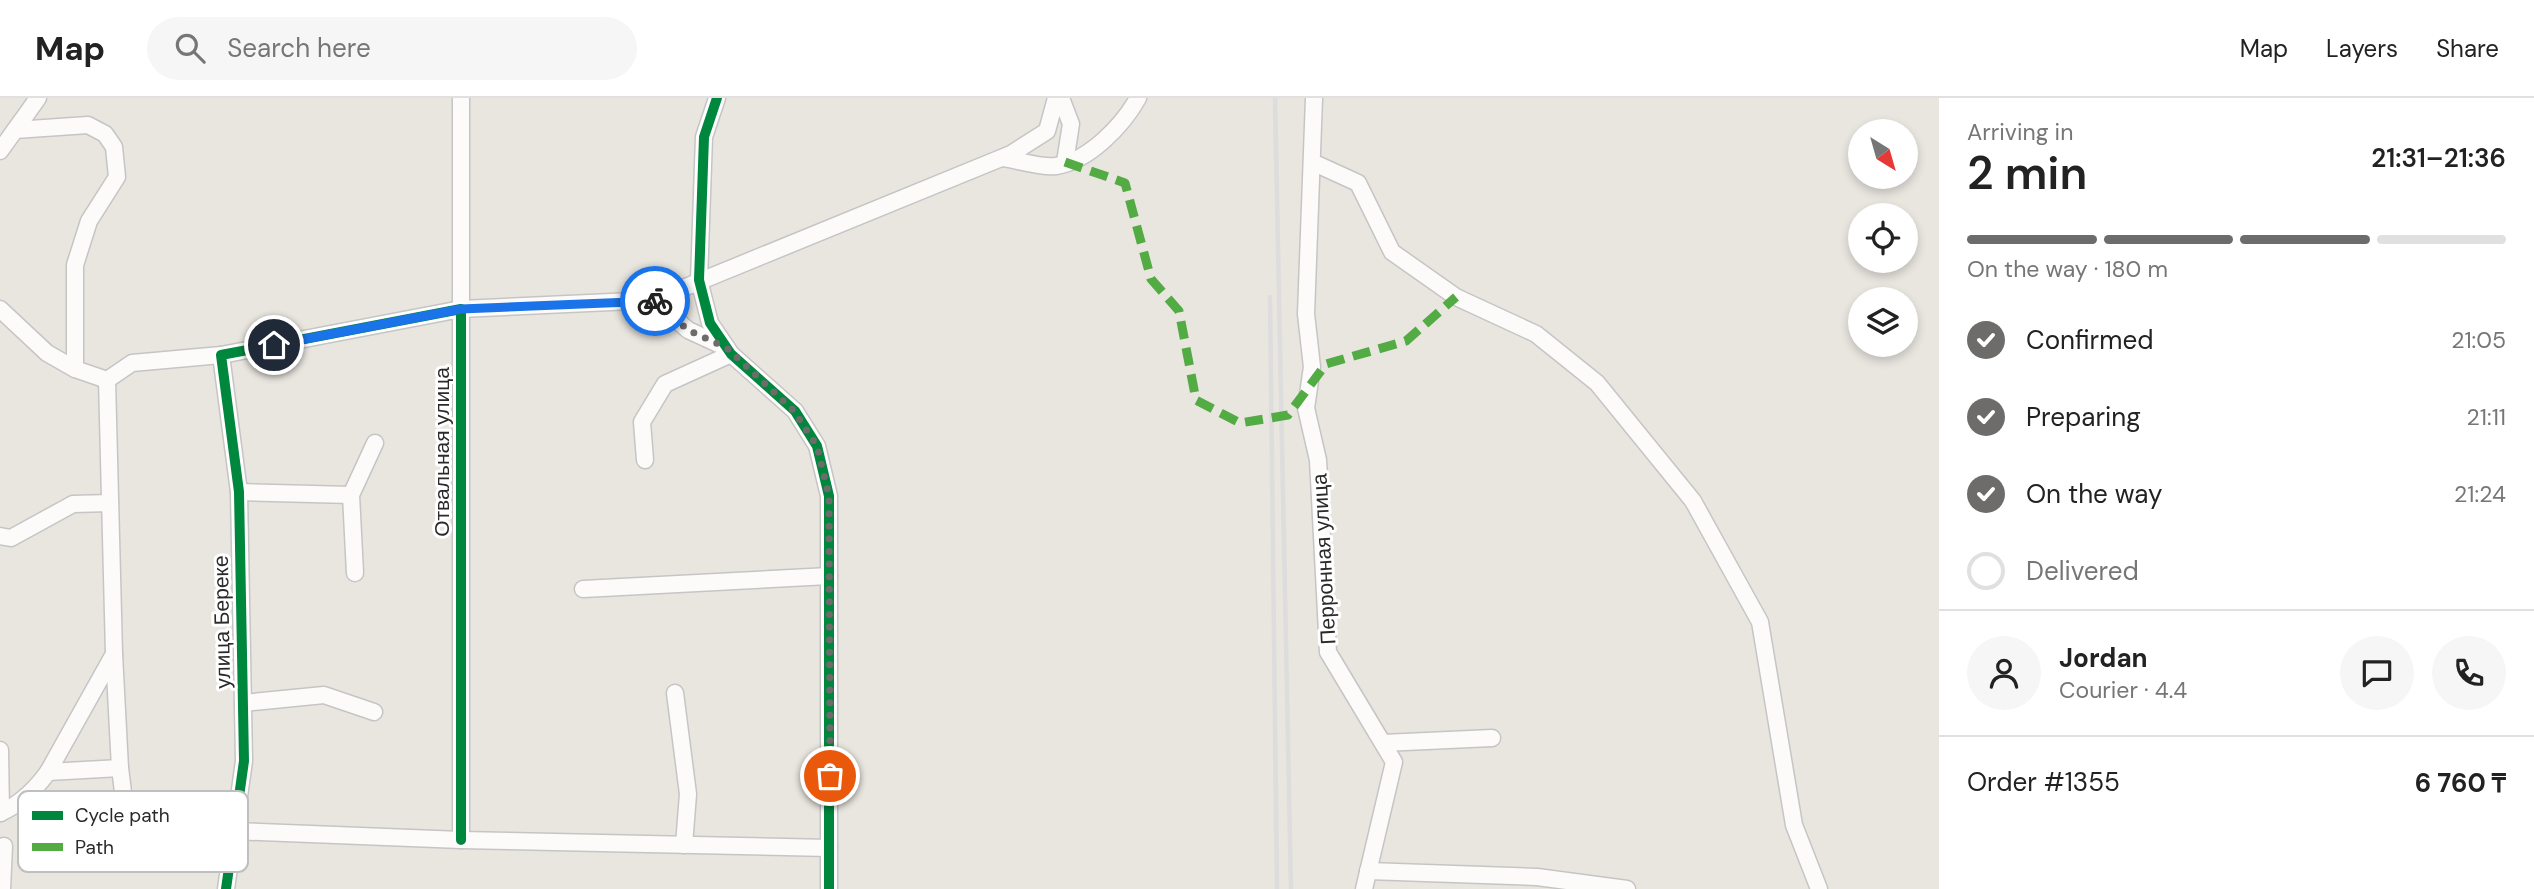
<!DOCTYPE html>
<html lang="en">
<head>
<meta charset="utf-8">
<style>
	body { margin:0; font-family:"DM Sans",sans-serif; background:#f6f6f6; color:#222; height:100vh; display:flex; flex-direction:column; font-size:26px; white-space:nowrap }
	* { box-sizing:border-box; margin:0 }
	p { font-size:23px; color:#767676 }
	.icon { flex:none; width:38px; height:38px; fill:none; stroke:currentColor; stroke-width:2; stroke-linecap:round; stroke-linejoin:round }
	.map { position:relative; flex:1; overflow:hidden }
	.side { display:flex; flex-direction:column; background:#fff; width:595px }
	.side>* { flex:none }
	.needle { width:46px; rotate:143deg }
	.buttons { position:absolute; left:1848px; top:21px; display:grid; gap:14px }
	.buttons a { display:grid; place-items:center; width:70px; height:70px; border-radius:50%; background:#fff; box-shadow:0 4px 10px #0003; font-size:35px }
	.pin { position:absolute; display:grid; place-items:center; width:60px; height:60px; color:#fff; margin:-30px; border:4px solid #fff; border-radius:50%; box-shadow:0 2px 7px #0007 }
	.courier { position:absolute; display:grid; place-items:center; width:70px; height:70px; margin:-35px; border:5px solid #1a73e8; border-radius:50%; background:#fff; color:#222; box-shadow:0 2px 9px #0007 }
	.head em { font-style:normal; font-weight:600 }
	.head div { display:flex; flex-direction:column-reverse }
	.head { display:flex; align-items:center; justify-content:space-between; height:119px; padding:0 28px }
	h1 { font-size:46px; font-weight:600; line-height:52px }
	.bar { display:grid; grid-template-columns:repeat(4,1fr); gap:10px 7px; align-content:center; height:84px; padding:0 28px }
	.bar i { height:9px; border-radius:5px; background:#e0e0e0 }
	.bar .active { background:#6d6c6a }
	.bar p { grid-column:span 4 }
	.line { display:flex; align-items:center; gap:18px; padding:0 28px; border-top:2px solid #e0e0e0 }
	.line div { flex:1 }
	.round { display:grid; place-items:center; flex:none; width:74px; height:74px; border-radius:37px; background:#f6f6f6 }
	ol { padding:0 28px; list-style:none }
	li { display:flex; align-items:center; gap:21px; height:77px }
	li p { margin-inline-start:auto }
	li .icon { padding:7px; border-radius:50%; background:#6d6c6a; color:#fff; stroke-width:4 }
	li:last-child { color:#767676 }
	li i { width:38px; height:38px; border:4px solid #e0e0e0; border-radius:50% }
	header { display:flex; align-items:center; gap:42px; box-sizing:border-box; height:98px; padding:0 35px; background:#fff; border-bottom:2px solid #e0e0e0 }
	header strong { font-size:33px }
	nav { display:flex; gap:38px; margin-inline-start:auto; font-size:24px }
	.search { width:490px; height:63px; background:#f6f6f6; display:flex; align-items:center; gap:18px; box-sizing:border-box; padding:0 24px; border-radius:38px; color:#767676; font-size:26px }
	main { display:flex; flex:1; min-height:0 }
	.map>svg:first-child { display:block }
</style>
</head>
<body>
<header>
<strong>Map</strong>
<div class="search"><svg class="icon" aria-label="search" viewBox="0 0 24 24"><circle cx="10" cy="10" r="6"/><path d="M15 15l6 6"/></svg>Search here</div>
<nav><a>Map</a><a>Layers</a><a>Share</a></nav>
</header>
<main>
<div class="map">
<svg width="1939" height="791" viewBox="0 0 1939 791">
	<rect width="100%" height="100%" fill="#e9e6e0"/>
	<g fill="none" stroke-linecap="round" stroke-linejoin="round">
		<g stroke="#c6c5c6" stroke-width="19">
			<g id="minor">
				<path d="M461 0V211L654 202 1011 56 1047 33 1056 0"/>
				<path d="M717 0 704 39 699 182 710 225 731 256 795 313 817 348 829 398V791"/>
				<path d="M1061 0 1071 26 1065 64"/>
				<path d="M1314 0 1306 216 1312 269 1306 310 1318 362 1328 554 1394 664 1364 791"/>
				<path d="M15 32 88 27 105 36 114 49 117 79 89 123 75 167V271"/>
				<path d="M0 53 38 0"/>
				<path d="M1003 60C1018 62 1041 70 1056 68 1089 63 1123 27 1138 0"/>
				<path d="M1312 64 1358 85 1392 154 1456 199 1536 236 1597 285 1693 403 1760 524 1794 727 1819 791"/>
				<path d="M654 202 688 232 727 250"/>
				<path d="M0 211 47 255 75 271 107 282"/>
				<path d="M221 257 239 394 244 663 226 791"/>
				<path d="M645 362 642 324 665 286 731 256"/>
				<path d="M239 394 351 397"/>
				<path d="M0 438 11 440 73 406 110 405"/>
				<path d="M355 475 351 397 375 345"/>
				<path d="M583 491 829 478"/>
				<path d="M114 556 120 670 128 734 234 733 461 742 829 750"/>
				<path d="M675 595 688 696 684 747"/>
				<path d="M243 605 324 597 374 614"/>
				<path d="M1383 645 1492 640"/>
				<path d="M0 652 1 715"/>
				<path d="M48 674 120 670"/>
				<path d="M0 715C21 706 35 692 48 674L114 556 107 282 132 265 221 257 461 211V742"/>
				<path d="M1368 773 1537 779 1627 791"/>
				<path d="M2 791 4 748"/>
			</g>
		</g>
		<use href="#minor" stroke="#fcfbfa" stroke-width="16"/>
		<g stroke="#ddddde" stroke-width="4.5">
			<path d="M1275 0 1291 791"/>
			<path d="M1270 199 1277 791"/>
		</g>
		<path stroke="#53ab44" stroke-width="9" stroke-dasharray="18 9" stroke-linecap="butt" d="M1065 64 1125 85 1151 181 1179 213 1196 302 1240 325 1288 317 1326 266 1406 243 1456 199"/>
		<g stroke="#fff" stroke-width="15">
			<g id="cycleway">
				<path d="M717 0 704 39 699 182 710 225 731 256 795 313 817 348 829 398V791"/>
				<path d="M226 791 244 663 239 394 221 257 461 211V742"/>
			</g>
		</g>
		<use href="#cycleway" stroke="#00873e" stroke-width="10"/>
	</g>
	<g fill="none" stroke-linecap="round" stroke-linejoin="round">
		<path stroke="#6d6c6a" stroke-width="7" stroke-dasharray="0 12.6" d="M655 203 688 232 727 250 794 313 817 348 829 398 830 678"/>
		<path stroke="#1a73e8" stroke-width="9" d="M274 247 461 211 655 203"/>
	</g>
	<g text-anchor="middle" stroke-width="6" stroke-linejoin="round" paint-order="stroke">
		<g font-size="21" fill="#2a2a2a" stroke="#fff">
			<text transform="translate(442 354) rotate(-90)" y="7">Отвальная улица</text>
			<text transform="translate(1324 461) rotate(-93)" y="7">Перронная улица</text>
			<text transform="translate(222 524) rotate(-91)" y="7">улица Береке</text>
		</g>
	</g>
	<rect x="18" y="693" width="230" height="81" rx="10" fill="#fff" stroke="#bfbfbf" stroke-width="2"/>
	<rect x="32" y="713" width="31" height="9" fill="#00873e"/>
	<rect x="32" y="745" width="31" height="8" fill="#53ab44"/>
	<g font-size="19" fill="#2a2a2a">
		<text x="75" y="724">Cycle path</text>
		<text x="75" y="756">Path</text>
	</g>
</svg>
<div class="buttons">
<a><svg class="needle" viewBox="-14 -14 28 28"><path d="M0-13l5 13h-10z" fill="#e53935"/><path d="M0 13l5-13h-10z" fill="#767676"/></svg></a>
<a><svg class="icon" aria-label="locate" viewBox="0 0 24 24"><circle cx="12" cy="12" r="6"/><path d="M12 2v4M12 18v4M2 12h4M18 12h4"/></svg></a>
<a><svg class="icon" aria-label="layers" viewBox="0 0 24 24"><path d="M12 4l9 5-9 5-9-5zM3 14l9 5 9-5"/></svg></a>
</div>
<div class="pin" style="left:830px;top:678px;background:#ea580c"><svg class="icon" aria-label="bag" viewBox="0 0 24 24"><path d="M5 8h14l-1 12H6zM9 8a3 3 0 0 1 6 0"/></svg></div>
<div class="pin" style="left:274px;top:247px;background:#1f2937"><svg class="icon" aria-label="home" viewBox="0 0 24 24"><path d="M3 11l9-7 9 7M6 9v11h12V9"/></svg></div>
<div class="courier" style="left:655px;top:203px"><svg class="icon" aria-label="bike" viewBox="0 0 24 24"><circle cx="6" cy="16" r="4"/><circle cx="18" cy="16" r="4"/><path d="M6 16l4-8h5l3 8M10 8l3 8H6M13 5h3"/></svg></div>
</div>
<section class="side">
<div class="head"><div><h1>2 min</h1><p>Arriving in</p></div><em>21:31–21:36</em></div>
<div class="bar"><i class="active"></i><i class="active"></i><i class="active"></i><i></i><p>On the way · 180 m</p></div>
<ol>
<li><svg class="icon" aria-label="check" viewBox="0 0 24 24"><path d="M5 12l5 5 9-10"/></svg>Confirmed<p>21:05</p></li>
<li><svg class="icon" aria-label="check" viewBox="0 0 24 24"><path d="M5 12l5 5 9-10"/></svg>Preparing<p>21:11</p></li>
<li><svg class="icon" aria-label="check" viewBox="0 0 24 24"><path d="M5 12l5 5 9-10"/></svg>On the way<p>21:24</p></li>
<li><i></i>Delivered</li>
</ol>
<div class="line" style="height:126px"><a class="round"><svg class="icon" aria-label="person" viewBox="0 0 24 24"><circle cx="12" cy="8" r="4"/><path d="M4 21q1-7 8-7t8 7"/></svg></a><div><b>Jordan</b><p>Courier · 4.4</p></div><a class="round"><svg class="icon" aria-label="chat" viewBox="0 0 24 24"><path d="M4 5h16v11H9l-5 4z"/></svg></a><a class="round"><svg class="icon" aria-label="phone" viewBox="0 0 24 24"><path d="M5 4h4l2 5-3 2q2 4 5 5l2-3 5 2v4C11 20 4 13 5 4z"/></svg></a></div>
<div class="line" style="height:91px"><div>Order #1355</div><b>6 760 ₸</b></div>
</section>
</main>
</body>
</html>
